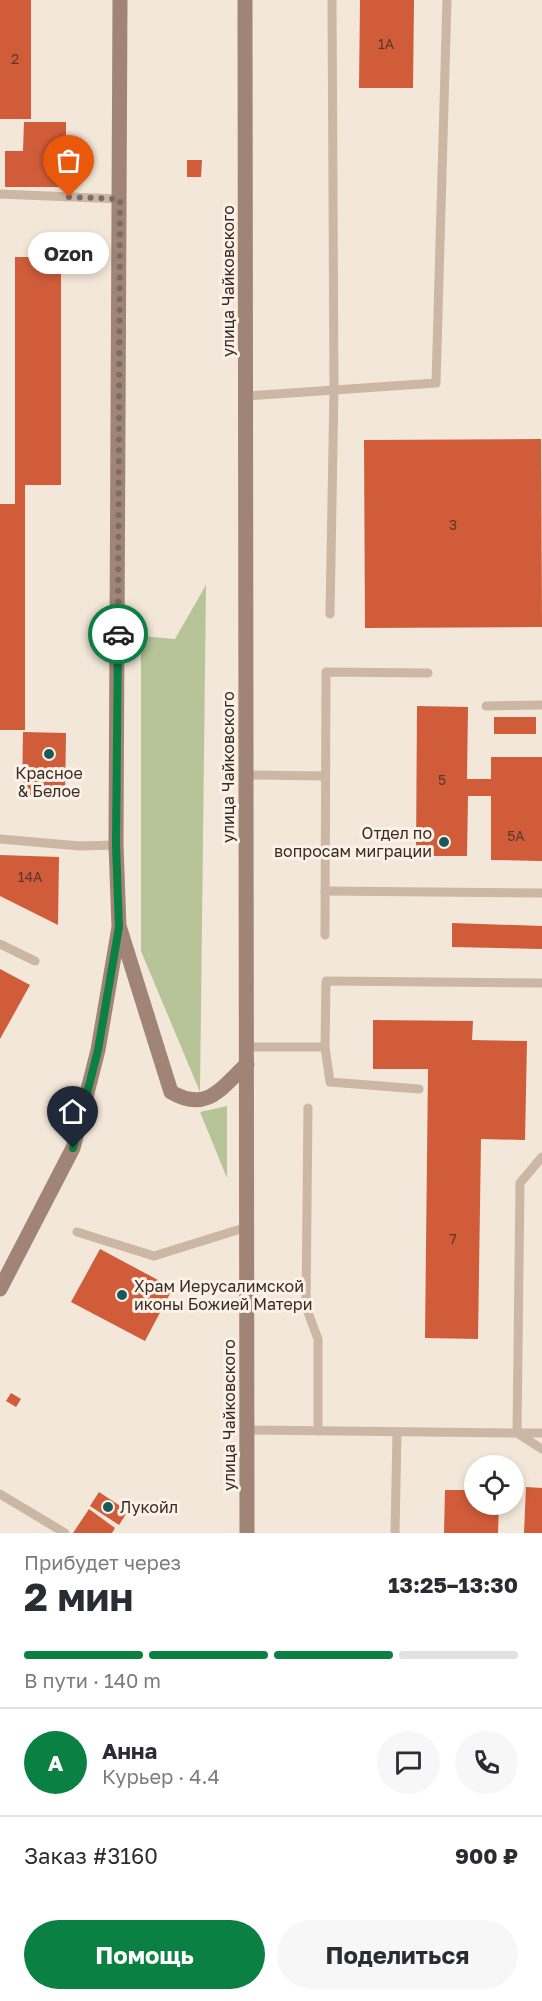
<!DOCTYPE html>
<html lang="ru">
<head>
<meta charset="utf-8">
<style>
	body { margin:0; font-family:"Golos Text",sans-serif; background:#f7f7f7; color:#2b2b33; height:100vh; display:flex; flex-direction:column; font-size:22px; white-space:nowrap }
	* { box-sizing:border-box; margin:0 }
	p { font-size:20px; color:#7c7c81 }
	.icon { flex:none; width:33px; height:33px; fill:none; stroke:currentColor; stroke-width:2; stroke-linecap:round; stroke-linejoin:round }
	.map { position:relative; height:1533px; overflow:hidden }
	.side { display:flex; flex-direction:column; background:#fff; flex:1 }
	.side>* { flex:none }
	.tools { position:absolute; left:464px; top:1455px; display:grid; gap:12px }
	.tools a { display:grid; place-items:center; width:60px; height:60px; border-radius:50%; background:#fff; box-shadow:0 3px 9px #0003; font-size:30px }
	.pin { position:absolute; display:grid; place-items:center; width:51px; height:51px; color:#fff; margin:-62px -26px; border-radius:50% 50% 50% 0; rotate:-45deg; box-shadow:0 0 6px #0007 }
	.pin .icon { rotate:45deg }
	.courier { position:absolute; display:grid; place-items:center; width:60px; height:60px; margin:-30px; border:4px solid #0b8043; border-radius:50%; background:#fff; color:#222; box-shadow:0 2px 8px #0007 }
	.bubble { position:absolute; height:42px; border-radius:21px; background:#fff; box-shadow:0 3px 9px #0003; font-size:20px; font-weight:700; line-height:42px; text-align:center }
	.headline em { font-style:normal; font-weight:700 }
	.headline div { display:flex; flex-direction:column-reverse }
	.headline { display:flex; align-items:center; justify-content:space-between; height:102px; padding:0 24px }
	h1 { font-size:39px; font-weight:700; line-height:45px }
	.bar { display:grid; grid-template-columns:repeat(4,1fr); gap:9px 6px; align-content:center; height:72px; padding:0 24px }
	.bar i { height:8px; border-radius:4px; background:#e1e1e2 }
	.bar .on { background:#0b8043 }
	.bar p { grid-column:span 4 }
	.line { display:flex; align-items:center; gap:15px; padding:0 24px; border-top:2px solid #e1e1e2 }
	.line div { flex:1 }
	.round { display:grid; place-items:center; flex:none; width:63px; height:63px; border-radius:32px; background:#f7f7f7 }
	.primary-button { display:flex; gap:12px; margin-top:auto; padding:12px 24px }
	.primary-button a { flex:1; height:69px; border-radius:36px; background:#0b8043; color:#fff; font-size:24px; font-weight:700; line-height:69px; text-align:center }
	.primary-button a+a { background:#f7f7f7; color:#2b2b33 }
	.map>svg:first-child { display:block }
</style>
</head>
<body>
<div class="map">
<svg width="542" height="1533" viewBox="0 0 542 1533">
	<rect width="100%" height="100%" fill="#f3e7d9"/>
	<g fill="#b6c498">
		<path d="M206 585 200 1092 141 951V636L175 639Z"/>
		<path d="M227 1106V1178L200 1112Z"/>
	</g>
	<g fill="#d05c3a">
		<rect x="0" y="0" width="31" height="119"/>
		<path d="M360 0H414L413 88H359Z"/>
		<path d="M24 122H66V187H5V151H23Z"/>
		<path d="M187 160H202L201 177H187Z"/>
		<path d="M15 257H61V485H25V730H0V504H15Z"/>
		<path d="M541 439 542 627 365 628 364 440Z"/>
		<path d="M417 706 468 707 467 779H491V757H542V861L491 860V796H468L467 856H416Z"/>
		<rect x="494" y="717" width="42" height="17"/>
		<path d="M23 732 66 733 65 797 22 796Z"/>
		<path d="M0 855 59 857 58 925 0 896Z"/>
		<path d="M452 923 542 926V949L452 947Z"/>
		<path d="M0 969 30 985 0 1039Z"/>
		<path d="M373 1020 473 1021 472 1040 527 1041 525 1140 481 1139 478 1339 425 1338 428 1069H373Z"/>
		<path d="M100 1249 173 1288 145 1341 71 1302Z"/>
		<path d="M11 1393 21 1399 16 1407 6 1401Z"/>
		<path d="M526 1487 542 1488V1533H524Z"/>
		<path d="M445 1490H474V1504H499L498 1533H444Z"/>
		<path d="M99 1492 128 1511 119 1525 90 1506Z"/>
		<path d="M89 1509 115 1528 112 1533H73Z"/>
	</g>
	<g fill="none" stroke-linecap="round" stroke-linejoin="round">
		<g stroke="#ccb6a4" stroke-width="9">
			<path d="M0 194 120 199"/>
			<path d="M246 396 436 383 447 0"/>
			<path d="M330 614 334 389 332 0"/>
			<path d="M486 706 542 705"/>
			<path d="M246 775 325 776"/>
			<path d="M0 839 80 846 116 845"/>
			<path d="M325 891 542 893"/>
			<path d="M325 935 326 672 428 673"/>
			<path d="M0 944 35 961"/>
			<path d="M247 1047H325L326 981 542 983"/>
			<path d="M325 1047 330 1082 419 1089"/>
			<path d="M308 1108 306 1307 318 1339V1431"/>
			<path d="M542 1157 520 1183 517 1433H542"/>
			<path d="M77 1232 154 1256 247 1227"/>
			<path d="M247 1430 517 1433 542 1449"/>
			<path d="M0 1494 65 1533"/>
			<path d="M395 1533 397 1432"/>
		</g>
		<g stroke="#a08475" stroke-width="15">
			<path d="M245 0 247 1533"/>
			<path d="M120 929 171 1092C207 1113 221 1088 247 1064"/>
			<path d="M0 1289 73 1148 98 1050 119 927 116 845 120 0"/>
		</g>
	</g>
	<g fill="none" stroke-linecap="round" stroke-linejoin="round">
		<path stroke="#796d65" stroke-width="6" stroke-dasharray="0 10.8" d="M69 197 120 199 118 634"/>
		<path stroke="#0b8043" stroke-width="8" d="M73 1148 98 1050 119 927 116 845 118 634"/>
	</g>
	<g fill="#18595c" stroke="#fbf1e6" stroke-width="2">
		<circle cx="49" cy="754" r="6"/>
		<circle cx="444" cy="842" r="6"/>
		<circle cx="122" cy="1295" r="6"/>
		<circle cx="108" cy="1507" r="6"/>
	</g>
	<g text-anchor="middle" stroke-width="6" stroke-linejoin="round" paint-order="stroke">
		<g font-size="14" fill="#5d372b">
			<text x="386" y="49">1А</text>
			<text x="15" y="64">2</text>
			<text x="453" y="530">3</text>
			<text x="442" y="785">5</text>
			<text x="516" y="841">5А</text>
			<text x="30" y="882">14А</text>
			<text x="453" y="1244">7</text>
		</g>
		<g font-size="16" fill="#372b26" stroke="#fbf1e6">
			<text transform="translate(228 281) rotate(-90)" y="6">улица Чайковского</text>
			<text transform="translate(228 767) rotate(-90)" y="6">улица Чайковского</text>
			<text transform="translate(229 1415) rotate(-90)" y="6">улица Чайковского</text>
		</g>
		<g font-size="16" fill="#372b26" stroke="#fbf1e6" text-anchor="start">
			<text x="49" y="779" text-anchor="middle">Красное<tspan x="49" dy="18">&amp; Белое</tspan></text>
			<text x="432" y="839" text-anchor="end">Отдел по<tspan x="432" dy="18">вопросам миграции</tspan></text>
			<text x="134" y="1292">Храм Иерусалимской<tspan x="134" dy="18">иконы Божией Матери</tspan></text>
			<text x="120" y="1513">Лукойл</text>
		</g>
	</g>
</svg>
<div class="tools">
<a><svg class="icon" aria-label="locate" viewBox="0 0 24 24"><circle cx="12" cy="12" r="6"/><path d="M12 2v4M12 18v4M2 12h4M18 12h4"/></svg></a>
</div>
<div class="pin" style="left:69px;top:197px;background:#ea580c"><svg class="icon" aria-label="bag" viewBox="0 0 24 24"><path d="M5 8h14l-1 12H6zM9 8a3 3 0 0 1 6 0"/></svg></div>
<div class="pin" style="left:73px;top:1148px;background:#1f2937"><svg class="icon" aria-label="home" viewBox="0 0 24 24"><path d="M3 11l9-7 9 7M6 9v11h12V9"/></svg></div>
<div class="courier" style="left:118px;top:634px"><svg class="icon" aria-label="car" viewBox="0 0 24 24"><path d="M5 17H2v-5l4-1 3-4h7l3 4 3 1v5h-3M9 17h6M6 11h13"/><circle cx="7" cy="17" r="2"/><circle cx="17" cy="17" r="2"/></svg></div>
<div class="bubble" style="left:28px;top:232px;width:81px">Ozon</div>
</div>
<section class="side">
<div class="headline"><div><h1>2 мин</h1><p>Прибудет через</p></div><em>13:25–13:30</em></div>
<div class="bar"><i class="on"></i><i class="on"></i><i class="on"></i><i></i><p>В пути · 140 m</p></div>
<div class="line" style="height:108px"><b class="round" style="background:#0b8043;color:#fff">А</b><div><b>Анна</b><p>Курьер · 4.4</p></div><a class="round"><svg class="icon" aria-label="chat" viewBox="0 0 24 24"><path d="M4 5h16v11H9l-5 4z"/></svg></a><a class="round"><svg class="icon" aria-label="phone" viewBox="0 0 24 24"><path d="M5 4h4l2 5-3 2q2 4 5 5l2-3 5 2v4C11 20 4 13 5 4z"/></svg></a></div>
<div class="line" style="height:78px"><div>Заказ #3160</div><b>900 ₽</b></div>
<div class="primary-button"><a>Помощь</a><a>Поделиться</a></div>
</section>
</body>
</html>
